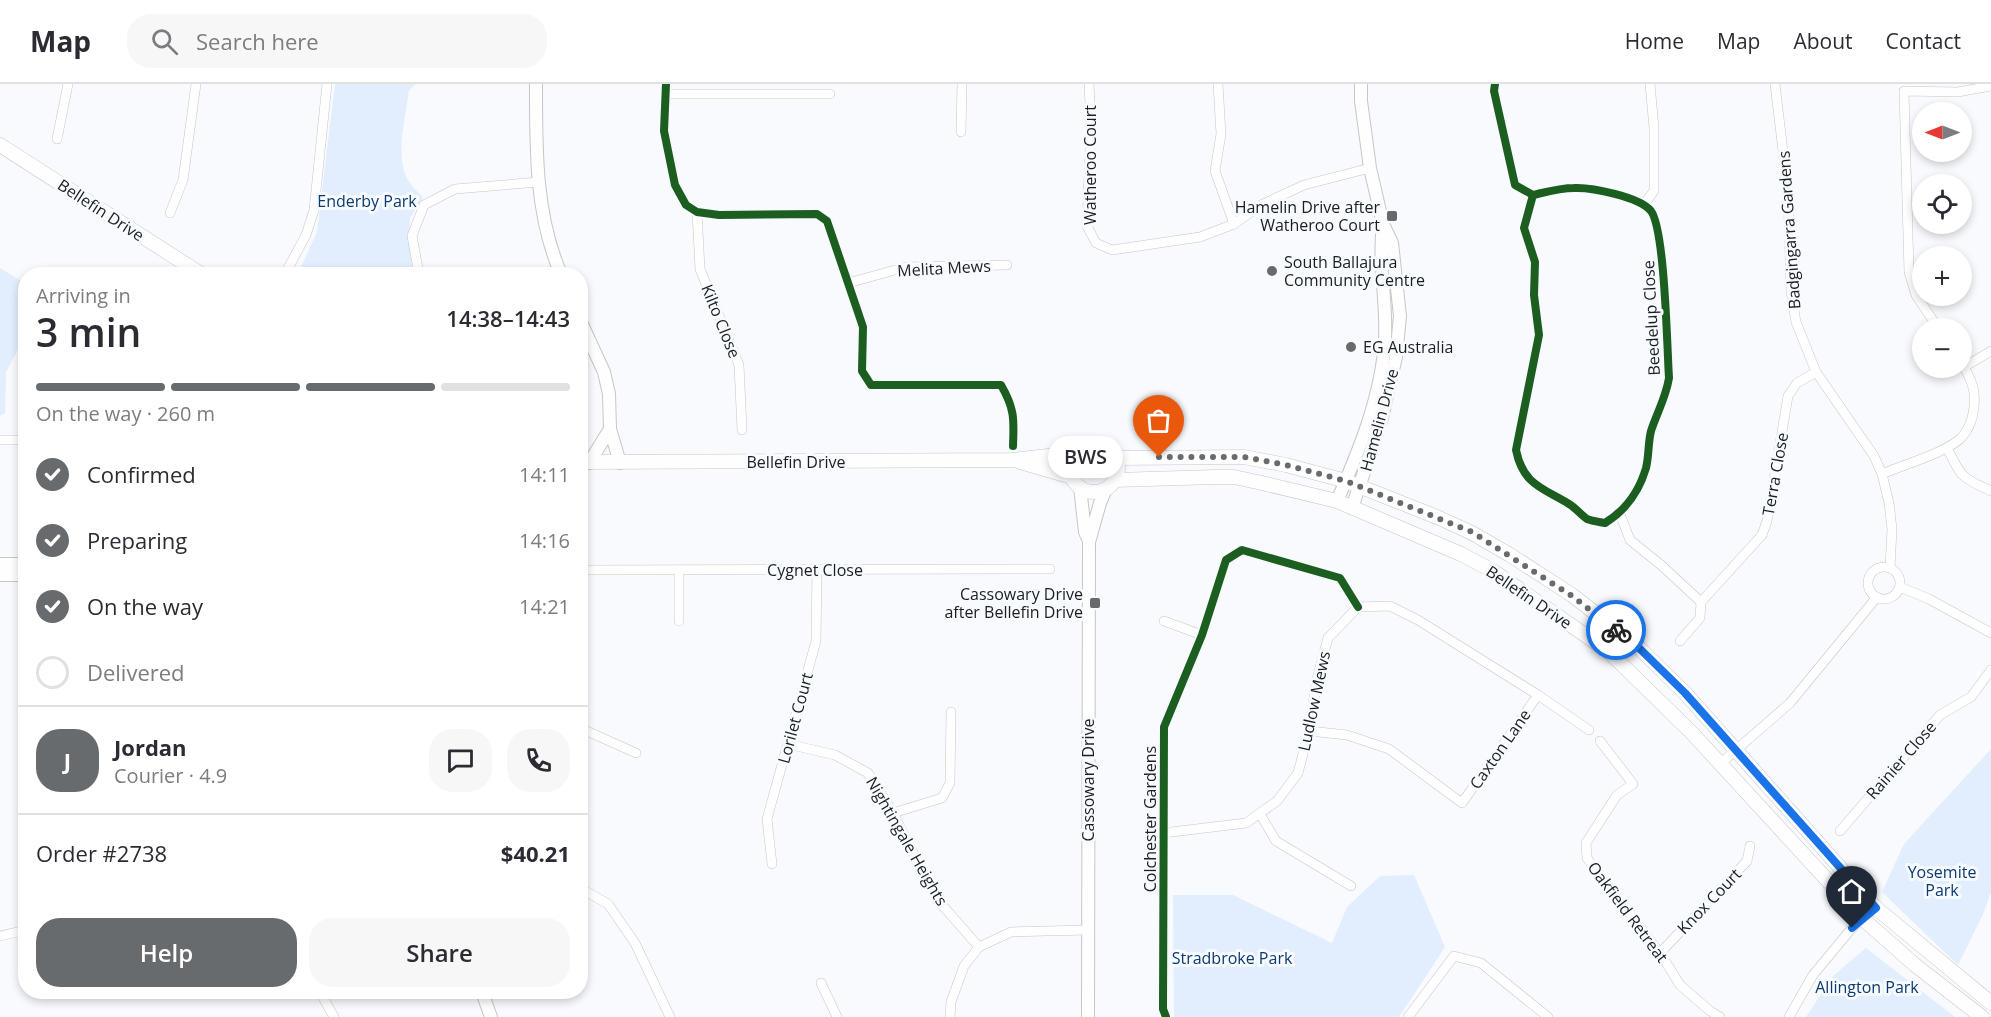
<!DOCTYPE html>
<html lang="en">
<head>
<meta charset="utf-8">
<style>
	body { margin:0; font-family:"Open Sans",sans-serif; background:#f7f7f7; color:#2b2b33; height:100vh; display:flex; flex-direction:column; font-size:22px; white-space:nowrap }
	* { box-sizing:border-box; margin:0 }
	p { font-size:20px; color:#7c7c81 }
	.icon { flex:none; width:33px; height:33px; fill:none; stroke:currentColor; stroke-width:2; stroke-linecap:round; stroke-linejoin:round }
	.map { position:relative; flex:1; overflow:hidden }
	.details { position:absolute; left:18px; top:183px; width:570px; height:732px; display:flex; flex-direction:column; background:#fff; border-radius:24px; box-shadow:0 3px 9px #0003 }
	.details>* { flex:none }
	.needle { width:39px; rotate:270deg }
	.tools { position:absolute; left:1912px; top:18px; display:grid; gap:12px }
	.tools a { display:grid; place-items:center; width:60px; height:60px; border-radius:50%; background:#fff; box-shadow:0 3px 9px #0003; font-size:30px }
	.pin { position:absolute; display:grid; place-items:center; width:51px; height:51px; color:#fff; margin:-62px -26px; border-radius:50% 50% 50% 0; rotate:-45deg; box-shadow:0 0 6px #0007 }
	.pin .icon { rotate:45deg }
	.courier { position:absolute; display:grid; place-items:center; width:60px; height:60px; margin:-30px; border:4px solid #1a73e8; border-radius:50%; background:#fff; color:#222; box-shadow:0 2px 8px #0007 }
	.bubble { position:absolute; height:42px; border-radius:21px; background:#fff; box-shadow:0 3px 9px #0003; font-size:20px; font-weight:600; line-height:42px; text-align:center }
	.summary em { font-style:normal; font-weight:600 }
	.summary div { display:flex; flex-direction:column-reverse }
	.summary { display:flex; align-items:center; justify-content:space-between; height:102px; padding:0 18px }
	h1 { font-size:39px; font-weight:600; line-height:45px }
	.bar { display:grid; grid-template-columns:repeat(4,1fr); gap:9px 6px; align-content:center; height:72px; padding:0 18px }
	.bar i { height:8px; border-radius:4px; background:#e1e1e2 }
	.bar .active { background:#686b6e }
	.bar p { grid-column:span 4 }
	.line { display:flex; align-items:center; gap:15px; padding:0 18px; border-top:2px solid #e1e1e2 }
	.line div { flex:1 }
	.round { display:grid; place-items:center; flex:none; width:63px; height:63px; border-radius:24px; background:#f7f7f7 }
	ol { padding:0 18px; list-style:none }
	li { display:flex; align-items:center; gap:18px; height:66px }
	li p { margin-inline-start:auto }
	li .icon { padding:6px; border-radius:50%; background:#686b6e; color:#fff; stroke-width:4 }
	li:last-child { color:#7c7c81 }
	li i { width:33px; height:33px; border:3px solid #e1e1e2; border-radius:50% }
	.cta { display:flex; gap:12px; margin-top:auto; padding:12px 18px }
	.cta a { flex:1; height:69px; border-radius:24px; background:#686b6e; color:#fff; font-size:24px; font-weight:600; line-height:69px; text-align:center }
	.cta a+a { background:#f7f7f7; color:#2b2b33 }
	header { display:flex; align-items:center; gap:36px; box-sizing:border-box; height:84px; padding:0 30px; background:#fff; border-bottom:2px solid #e1e1e2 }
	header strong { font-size:28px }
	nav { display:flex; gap:33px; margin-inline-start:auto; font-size:21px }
	.search { width:420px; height:54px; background:#f7f7f7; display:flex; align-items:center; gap:15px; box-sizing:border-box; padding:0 21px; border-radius:24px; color:#7c7c81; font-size:22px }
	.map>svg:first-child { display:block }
</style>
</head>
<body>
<header>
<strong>Map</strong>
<div class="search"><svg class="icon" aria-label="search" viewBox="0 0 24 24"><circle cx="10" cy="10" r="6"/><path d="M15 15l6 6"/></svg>Search here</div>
<nav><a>Home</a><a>Map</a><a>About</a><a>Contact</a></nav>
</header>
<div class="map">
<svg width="1991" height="933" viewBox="0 0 1991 933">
	<rect width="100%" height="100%" fill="#f8fafd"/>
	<g fill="#e2eefd">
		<path d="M335 0H416L409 6C406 31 397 62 404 87 407 98 416 106 423 114L410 134 409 161 413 190H298L317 148Z"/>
		<path d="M0 184 26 200 25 252 6 288 5 329 0 332Z"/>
		<path d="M1991 665V808L1984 828 1958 881 1882 808 1904 760Z"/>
		<path d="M1414 791 1445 863 1399 933H1174L1173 811H1233L1332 859 1347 823 1380 792Z"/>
		<path d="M1866 864 1955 933H1806L1833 892Z"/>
	</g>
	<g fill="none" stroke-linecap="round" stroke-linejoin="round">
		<g stroke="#c4c6c9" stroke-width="10">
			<g id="minor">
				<path d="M666 0 664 47 675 101 686 121 697 128 719 131 817 130 827 137 863 243 862 287 871 301H1001"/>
				<path d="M1089 0 1091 39 1087 142 1096 159 1112 166 1200 153 1234 140 1261 121 1304 101 1370 84"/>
				<path d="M1218 0 1221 50 1215 87 1234 140"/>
				<path d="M1495 0 1494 7 1515 101 1533 111 1524 144 1535 178 1534 211 1539 251 1516 366C1523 401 1543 404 1569 420 1576 424 1581 431 1587 435 1592 437 1600 438 1605 439 1626 426 1639 408 1646 384 1649 372 1648 359 1651 347 1657 329 1666 313 1669 294 1667 264 1665 146 1651 127 1640 113 1591 103 1574 104 1560 104 1546 108 1533 111"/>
				<path d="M1775 0 1788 109 1791 207 1796 238 1816 288 1874 372 1882 390 1889 419 1892 445 1890 484"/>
				<path d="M665 10H830"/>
				<path d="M961 48 962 0"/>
				<path d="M57 55 68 0"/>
				<path d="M1644 120 1654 107V44L1650 0"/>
				<path d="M697 128 700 185 739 281 742 346"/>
				<path d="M170 129 183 96 196 0"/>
				<path d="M285 190 306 151 314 126 327 0"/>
				<path d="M419 190 412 152 424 121 455 105 539 98"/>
				<path d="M848 199 906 183 1007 181"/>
				<path d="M1938 244 1916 211 1909 188 1904 7 1958 8 1991 2"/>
				<path d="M1964 283 1991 267"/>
				<path d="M0 356H26"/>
				<path d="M1947 364C1962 393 1960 393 1991 407"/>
				<path d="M1882 390C1903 381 1948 368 1962 353 1969 345 1973 334 1974 323 1976 306 1971 294 1962 280"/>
				<path d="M1620 430 1630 456 1661 481 1701 518 1762 451 1767 437 1788 312 1797 299 1816 288"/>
				<circle cx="1884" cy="499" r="16"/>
				<path d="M580 486 1050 485"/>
				<path d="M679 486V537"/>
				<path d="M1900 503 1929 515 1991 549"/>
				<path d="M1164 537 1202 551"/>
				<path d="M1680 557 1700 534 1701 518"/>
				<path d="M580 644 636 669"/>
				<path d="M1309 647 1347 651 1389 665 1462 719 1538 611"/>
				<path d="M1600 657 1633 700 1617 711 1586 759 1587 774 1660 869 1680 901 1710 927 1720 933"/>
				<path d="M788 660 835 671 868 689 893 729 936 814 979 863"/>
				<path d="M1720 680 1790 619 1877 513"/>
				<path d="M893 729 942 714 950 699 951 628"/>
				<path d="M1260 730 1276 757 1351 802"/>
				<path d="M1840 747 1940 631 1971 613 1991 586"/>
				<path d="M1163 749 1246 739 1277 717 1298 689 1309 647 1317 595 1328 554 1358 523 1390 522 1418 536 1538 611 1589 646"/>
				<path d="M772 780 767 735 816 557 817 486"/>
				<path d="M580 804 608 820 635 859 670 933"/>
				<path d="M0 852 26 846"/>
				<path d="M1660 869 1747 777 1750 762"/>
				<path d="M821 899 837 933"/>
				<path d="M320 908 334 933"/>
				<path d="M950 933 951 918 964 882 979 863 1011 848 1087 846"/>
				<path d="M1166 933 1163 925 1164 643 1202 551 1226 476 1242 466 1340 494 1358 523"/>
				<path d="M1408 933 1454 872 1481 879 1548 933"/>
				<path d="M1789 933 1813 891 1852 844 1876 824"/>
			</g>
		</g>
		<g stroke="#c4c6c9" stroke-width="14">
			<g id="tertiary">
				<path d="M536 0C536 64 535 131 561 190"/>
				<path d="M580 236 604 288 609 310 610 345 620 379"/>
				<path d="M589 379 610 345"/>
				<path d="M1080 403 1085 448 1089 457"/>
				<path d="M1337 417C1359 367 1382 311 1385 255 1387 217 1378 179 1383 141"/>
				<path d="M1352 424 1382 334 1396 273 1400 232 1392 159 1383 140 1370 84 1361 17V0"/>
				<path d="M0 480H26"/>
				<path d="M0 491H26"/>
				<path d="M482 908 491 933"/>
				<path d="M1088 933 1089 458 1100 419 1106 405"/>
			</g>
		</g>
		<g stroke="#c4c6c9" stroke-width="15">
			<g id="secondary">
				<path d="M0 61 201 190"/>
				<circle cx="1094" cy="384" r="24"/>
				<path d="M1116 374 1244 373 1286 381 1346 397 1437 433 1472 449 1510 471 1572 511 1636 561 1685 609 1876 824 1991 919"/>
				<path d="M580 378 1012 376 1075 369"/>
				<path d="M1020 378 1072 393"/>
				<path d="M1115 396 1215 393H1234L1262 399 1337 417 1461 470 1493 487 1608 567 1692 649 1863 835 1915 881 1982 933"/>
			</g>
		</g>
		<use href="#minor" stroke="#fefeff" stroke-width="9"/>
		<use href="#tertiary" stroke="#fefeff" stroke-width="12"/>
		<use href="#secondary" stroke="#fefeff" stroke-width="14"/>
		<g stroke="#f7fafe" stroke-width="11">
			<g id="cycleway">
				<path d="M666 0 664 47 675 101 686 121 697 128 719 131 817 130 827 137 863 243 862 287 871 301H1001C1015 325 1014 336 1013 362"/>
				<path d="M1495 0 1494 7 1515 101 1533 111 1524 144 1535 178 1534 211 1539 251 1516 366C1523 401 1543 404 1569 420 1576 424 1581 431 1587 435 1592 437 1600 438 1605 439 1626 426 1639 408 1646 384 1649 372 1648 359 1651 347 1657 329 1666 313 1669 294 1667 264 1665 146 1651 127 1640 113 1591 103 1574 104 1560 104 1546 108 1533 111"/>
				<path d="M1166 933 1163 925 1164 643 1202 551 1226 476 1242 466 1340 494 1358 523"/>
			</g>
		</g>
		<use href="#cycleway" stroke="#1b5e20" stroke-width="8"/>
	</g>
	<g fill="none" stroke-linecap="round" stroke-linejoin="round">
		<path stroke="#686b6e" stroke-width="6" stroke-dasharray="0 10.8" d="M1159 373H1244L1286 381 1346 397 1472 448 1572 512 1616 546"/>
		<path stroke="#1a73e8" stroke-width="8" d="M1616 546 1636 561 1685 609 1876 824 1852 844"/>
	</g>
	<g fill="#686b6e" stroke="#f7fafe" stroke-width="2">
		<rect x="1386" y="126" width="12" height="12" rx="3"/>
		<circle cx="1272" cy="187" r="6"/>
		<circle cx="1351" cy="263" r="6"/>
		<rect x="1089" y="513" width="12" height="12" rx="3"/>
	</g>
	<g text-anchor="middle" stroke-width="6" stroke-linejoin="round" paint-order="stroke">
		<g font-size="16" fill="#1b1e21" stroke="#f7fafe">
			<text transform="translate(1090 81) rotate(-90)" y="6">Watheroo Court</text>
			<text transform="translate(101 126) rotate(33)" y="6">Bellefin Drive</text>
			<text transform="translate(1789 146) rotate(-94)" y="6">Badgingarra Gardens</text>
			<text transform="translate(944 184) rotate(-3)" y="6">Melita Mews</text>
			<text transform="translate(1651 234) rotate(-93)" y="6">Beedelup Close</text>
			<text transform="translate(721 237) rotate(68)" y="6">Kilto Close</text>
			<text transform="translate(1379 336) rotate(-75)" y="6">Hamelin Drive</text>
			<text x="796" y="384">Bellefin Drive</text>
			<text transform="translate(1775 390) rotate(-80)" y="6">Terra Close</text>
			<text x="815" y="492">Cygnet Close</text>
			<text transform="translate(1529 513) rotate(34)" y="6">Bellefin Drive</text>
			<text transform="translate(1314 617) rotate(-78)" y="6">Ludlow Mews</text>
			<text transform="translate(795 634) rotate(-75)" y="6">Lorilet Court</text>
			<text transform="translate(1500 665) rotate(-55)" y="6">Caxton Lane</text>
			<text transform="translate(1901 676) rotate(-49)" y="6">Rainier Close</text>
			<text transform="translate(1088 696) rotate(-90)" y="6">Cassowary Drive</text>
			<text transform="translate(1150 735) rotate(-90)" y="6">Colchester Gardens</text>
			<text transform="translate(907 757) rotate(60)" y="6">Nightingale Heights</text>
			<text transform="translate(1709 817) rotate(-46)" y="6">Knox Court</text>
			<text transform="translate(1628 828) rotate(53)" y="6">Oakfield Retreat</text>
		</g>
		<g font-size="16" fill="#0c3b6f" stroke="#f7fafe">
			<text x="367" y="123">Enderby Park</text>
			<text x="1942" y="794">Yosemite<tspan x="1942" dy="18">Park</tspan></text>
			<text x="1232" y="880">Stradbroke Park</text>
			<text x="1867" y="909">Allington Park</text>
		</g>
		<g font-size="16" fill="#1b1e21" stroke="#f7fafe" text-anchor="end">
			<text x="1380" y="129">Hamelin Drive after<tspan x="1380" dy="18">Watheroo Court</tspan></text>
			<text x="1284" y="184" text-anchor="start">South Ballajura<tspan x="1284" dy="18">Community Centre</tspan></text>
			<text x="1363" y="269" text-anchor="start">EG Australia</text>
			<text x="1083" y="516">Cassowary Drive<tspan x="1083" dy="18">after Bellefin Drive</tspan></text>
		</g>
	</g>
</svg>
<div class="tools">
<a><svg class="needle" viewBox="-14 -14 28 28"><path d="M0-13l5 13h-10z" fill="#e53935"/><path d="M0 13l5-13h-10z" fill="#7c7c81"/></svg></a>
<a><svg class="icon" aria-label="locate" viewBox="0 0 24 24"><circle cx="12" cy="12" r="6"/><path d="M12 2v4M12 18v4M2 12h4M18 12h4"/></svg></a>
<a>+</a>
<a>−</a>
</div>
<div class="pin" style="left:1159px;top:373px;background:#ea580c"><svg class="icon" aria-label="bag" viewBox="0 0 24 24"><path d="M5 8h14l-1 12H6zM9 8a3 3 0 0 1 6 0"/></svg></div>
<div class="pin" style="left:1852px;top:844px;background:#1f2937"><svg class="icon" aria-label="home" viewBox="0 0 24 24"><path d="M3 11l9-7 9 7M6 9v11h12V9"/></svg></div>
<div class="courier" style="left:1616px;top:546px"><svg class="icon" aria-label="bike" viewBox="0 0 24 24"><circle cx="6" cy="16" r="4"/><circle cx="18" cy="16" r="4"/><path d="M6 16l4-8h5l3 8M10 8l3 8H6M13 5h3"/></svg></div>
<div class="bubble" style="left:1048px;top:352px;width:75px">BWS</div>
<section class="details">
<div class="summary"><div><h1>3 min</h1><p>Arriving in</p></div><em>14:38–14:43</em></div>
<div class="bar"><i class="active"></i><i class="active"></i><i class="active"></i><i></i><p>On the way · 260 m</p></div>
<ol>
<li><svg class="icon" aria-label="check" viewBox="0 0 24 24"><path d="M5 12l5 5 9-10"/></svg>Confirmed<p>14:11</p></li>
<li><svg class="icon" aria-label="check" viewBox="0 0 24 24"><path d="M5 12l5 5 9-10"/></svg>Preparing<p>14:16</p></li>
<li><svg class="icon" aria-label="check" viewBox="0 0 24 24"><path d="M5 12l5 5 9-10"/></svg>On the way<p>14:21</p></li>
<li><i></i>Delivered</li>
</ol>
<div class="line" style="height:108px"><b class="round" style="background:#686b6e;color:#fff">J</b><div><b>Jordan</b><p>Courier · 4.9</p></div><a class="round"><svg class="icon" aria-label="chat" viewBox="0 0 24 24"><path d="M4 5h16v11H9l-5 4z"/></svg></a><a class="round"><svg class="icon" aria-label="phone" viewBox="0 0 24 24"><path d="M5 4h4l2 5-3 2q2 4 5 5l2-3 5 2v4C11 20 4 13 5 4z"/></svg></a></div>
<div class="line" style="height:78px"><div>Order #2738</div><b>$40.21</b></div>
<div class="cta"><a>Help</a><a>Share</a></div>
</section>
</div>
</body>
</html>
